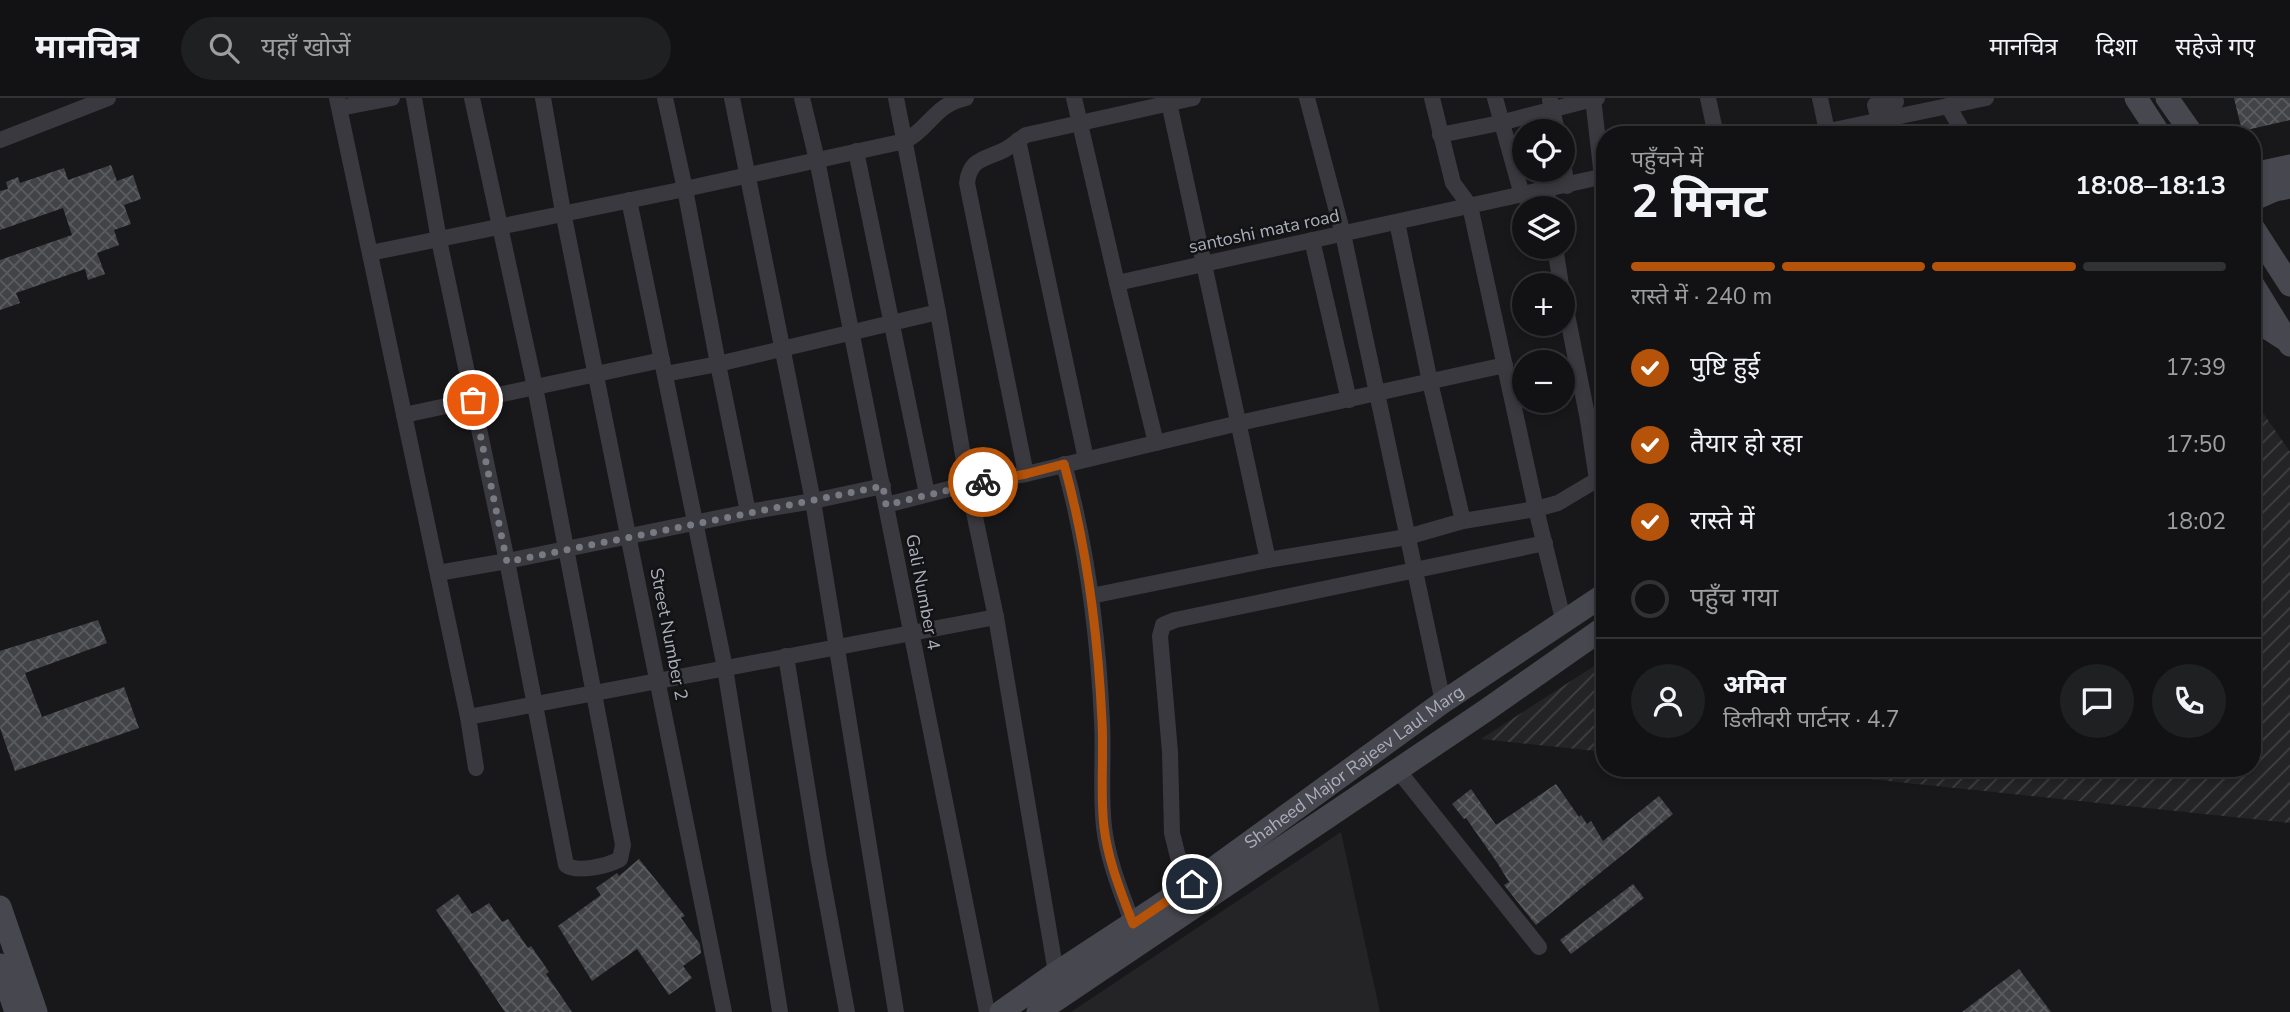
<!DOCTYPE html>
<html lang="hi">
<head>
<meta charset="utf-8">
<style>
	body { margin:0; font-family:"Nunito Sans","Noto Sans Devanagari",sans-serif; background:#1f2022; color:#f1f3f6; height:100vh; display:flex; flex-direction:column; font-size:26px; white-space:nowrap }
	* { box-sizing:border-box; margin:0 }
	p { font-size:23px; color:#9c9ea0 }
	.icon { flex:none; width:38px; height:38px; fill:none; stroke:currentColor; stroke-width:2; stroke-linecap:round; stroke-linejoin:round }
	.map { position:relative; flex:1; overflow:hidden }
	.panel { position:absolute; left:1596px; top:28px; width:665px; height:651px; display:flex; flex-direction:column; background:#121214; border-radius:28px; box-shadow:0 4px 10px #0003,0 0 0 2px #313234 }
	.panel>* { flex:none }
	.controls { position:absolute; left:1512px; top:21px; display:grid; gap:14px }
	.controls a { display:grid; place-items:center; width:63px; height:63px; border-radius:50%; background:#121214; box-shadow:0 4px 10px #0003,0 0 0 2px #313234; font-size:35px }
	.pin { position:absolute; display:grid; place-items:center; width:60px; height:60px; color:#fff; margin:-30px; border:4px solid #fff; border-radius:50%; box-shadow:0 2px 7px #0007 }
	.courier { position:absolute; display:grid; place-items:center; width:70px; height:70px; margin:-35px; border:5px solid #b45309; border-radius:50%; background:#fff; color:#222; box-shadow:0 2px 9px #0007 }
	.overview em { font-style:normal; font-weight:700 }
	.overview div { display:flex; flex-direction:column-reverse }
	.overview { display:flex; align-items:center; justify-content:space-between; height:119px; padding:0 35px }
	h1 { font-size:46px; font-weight:700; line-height:52px }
	.bar { display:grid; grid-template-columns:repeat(4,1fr); gap:10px 7px; align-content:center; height:84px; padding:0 35px }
	.bar i { height:9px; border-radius:5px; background:#313234 }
	.bar .selected { background:#b45309 }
	.bar p { grid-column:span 4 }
	.line { display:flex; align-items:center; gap:18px; padding:0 35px; border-top:2px solid #313234 }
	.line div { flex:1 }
	.round { display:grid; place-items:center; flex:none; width:74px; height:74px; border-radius:37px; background:#1f2022 }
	ol { padding:0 35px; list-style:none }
	li { display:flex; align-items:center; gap:21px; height:77px }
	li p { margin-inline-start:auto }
	li .icon { padding:7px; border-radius:50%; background:#b45309; color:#fff; stroke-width:4 }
	li:last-child { color:#9c9ea0 }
	li i { width:38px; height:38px; border:4px solid #313234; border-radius:50% }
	header { display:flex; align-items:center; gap:42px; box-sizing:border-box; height:98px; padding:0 35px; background:#121214; border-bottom:2px solid #313234 }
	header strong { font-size:33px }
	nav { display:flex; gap:38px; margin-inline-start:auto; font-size:24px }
	.search { width:490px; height:63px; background:#1f2022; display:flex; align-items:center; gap:18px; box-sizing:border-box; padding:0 24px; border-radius:38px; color:#9c9ea0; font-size:26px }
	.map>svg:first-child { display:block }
</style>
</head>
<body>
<header>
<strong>मानचित्र</strong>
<div class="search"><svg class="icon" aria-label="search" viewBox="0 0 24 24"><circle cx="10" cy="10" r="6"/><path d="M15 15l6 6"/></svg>यहाँ खोजें</div>
<nav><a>मानचित्र</a><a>दिशा</a><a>सहेजे गए</a></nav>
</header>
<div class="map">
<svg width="2290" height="914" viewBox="0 0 2290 914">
	<defs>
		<pattern id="industrial-furrows" width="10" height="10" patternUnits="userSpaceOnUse" patternTransform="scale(1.75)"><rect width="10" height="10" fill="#242427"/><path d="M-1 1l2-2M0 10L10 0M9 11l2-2" fill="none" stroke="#414144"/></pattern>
		<pattern id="building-cross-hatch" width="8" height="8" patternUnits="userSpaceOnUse" patternTransform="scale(1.75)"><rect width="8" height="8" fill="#424347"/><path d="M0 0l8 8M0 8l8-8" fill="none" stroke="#5b5c5f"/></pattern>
	</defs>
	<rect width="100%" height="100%" fill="#18181a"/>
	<path fill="#242427" d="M1341 734 1380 914H1071Z"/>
	<g fill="url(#industrial-furrows)">
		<path d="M2252 299 2290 354V725L1764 670H2252Z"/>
		<path d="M1605 561V654L1481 641Z"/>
	</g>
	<g fill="url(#building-cross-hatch)">
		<path d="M2234 0H2290V22L2242 33Z"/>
		<path d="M111 67 117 83 133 77 141 101 124 107 131 126 114 132 119 147 97 155 105 176 88 182 85 171 16 195 20 205 0 212V162L72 137 63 110 0 132V93L8 91 6 84 18 79 20 85 64 70 68 82Z"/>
		<path d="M98 522 107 545 25 575 42 619 124 589 139 630 15 673 0 630V553Z"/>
		<path d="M1556 686 1579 719 1581 717 1587 726 1591 723 1603 743 1659 698 1673 716 1536 827 1504 787 1509 784 1498 766 1466 720 1464 721 1452 706 1471 691 1496 727Z"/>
		<path d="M639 761 685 818 681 820 700 846 701 855 683 868 692 880 669 897 637 851 592 883 558 828 601 797 596 790 617 775 619 778Z"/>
		<path d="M1633 786 1644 800 1571 856 1560 842Z"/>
		<path d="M458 796 472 816 489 805 502 824 508 821 528 850 531 848 549 874 546 876 572 914H505L436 812Z"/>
		<path d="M2019 871 2051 914H1962Z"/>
	</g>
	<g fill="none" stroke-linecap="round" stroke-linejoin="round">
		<g stroke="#39393f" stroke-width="16">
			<path d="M337 0 468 619 476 670"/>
			<path d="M414 0 439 142 507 463 748 414"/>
			<path d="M543 0 563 114 724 914"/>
			<path d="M732 0 813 403 883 388"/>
			<path d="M802 0 817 62 987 914"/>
			<path d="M896 0 938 214 968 386 996 519 1056 875"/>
			<path d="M1074 0 1117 185 1605 78"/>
			<path d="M1168 0 1268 462"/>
			<path d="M1307 0 1343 136 1443 604"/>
			<path d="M1432 0 1453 85 1470 108 1536 411 1564 525"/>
			<path d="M1495 0 1522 97"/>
			<path d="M1593 0 1602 79 1605 127"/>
			<path d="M1708 0 1716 37"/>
			<path d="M1820 0 1827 33"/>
			<path d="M1550 2 1557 33"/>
			<path d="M1948 8 1965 37"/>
			<path d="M340 10 392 0"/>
			<path d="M1879 22 1875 7 1896 4 1895 0"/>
			<path d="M1440 37 1500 25 1597 0"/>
			<path d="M1810 37 1986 0"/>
			<path d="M0 42 108 0"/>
			<path d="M1018 42 1086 361"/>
			<path d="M856 53 927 396"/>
			<path d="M1563 66 1567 88"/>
			<path d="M1547 92 1549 110"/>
			<path d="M629 102 725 570 780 914"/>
			<path d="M1397 124 1430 284 1463 423"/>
			<path d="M1312 142 1349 302"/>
			<path d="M1555 149 1561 187"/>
			<path d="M370 155 685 91 665 0"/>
			<path d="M1117 185 1156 345"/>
			<path d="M1563 196 1588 322 1597 382"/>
			<path d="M938 214 718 266 685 91 905 43C931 29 934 7 966 0"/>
			<path d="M665 276 718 266 748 414 813 403 896 914"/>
			<path d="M404 317 662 262"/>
			<path d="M1588 322 1605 313"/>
			<path d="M1064 366C1087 449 1098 537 1102 623 1104 658 1100 694 1104 729 1108 763 1121 794 1133 826"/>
			<path d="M1026 376 967 85C970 61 983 62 1002 53 1011 49 1018 42 1026 37L1193 0"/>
			<path d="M886 407 968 386 1026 376 1239 325 1505 267"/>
			<path d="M438 475 507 463 566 767C577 775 608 768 620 761L623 747 535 289 472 0"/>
			<path d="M1091 498 1268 462 1407 439 1463 423 1536 411 1558 405 1605 377"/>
			<path d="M786 558 819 762 847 914"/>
			<path d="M468 619 996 519"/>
			<path d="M1397 671 1539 849"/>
			<path d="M1192 786 1178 759 1172 735 1170 654 1160 538 1163 527 1175 522 1545 445"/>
		</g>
		<g stroke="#47484f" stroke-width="23">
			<path d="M2136 0 2160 37"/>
			<path d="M2167 0 2193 37"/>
			<path d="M2252 80 2262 74 2290 68"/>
			<path d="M2252 102 2275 92 2290 89"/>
			<path d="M2252 128 2290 187"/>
			<path d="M2252 185 2290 247"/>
			<path d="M2252 220 2283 240"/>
			<path d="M0 809 36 914"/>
			<path d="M0 867 16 914"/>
			<path id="s1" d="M1001 914 1056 875 1192 786 1443 604 1605 496"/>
			<path d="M1038 914 1485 613 1605 529"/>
		</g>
	</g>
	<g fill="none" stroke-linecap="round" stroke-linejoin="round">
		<path stroke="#777a82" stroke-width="7" stroke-dasharray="0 12.6" d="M473 302 507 464 883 388 886 407 983 384"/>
		<path stroke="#b45309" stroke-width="9" d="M983 384 1026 376 1064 366C1087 449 1098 537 1102 623 1104 658 1100 694 1104 729 1108 763 1121 794 1133 826L1192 786"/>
	</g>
	<g text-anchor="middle" stroke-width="5" stroke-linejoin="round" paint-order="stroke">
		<g font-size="18" fill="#aaaeba" stroke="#131315">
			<text transform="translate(1264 133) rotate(-12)" y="6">santoshi mata road</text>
			<text transform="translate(923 494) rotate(79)" y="6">Gali Number 4</text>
			<text transform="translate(669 536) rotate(79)" y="6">Street Number 2</text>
			<text dy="6" stroke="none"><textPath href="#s1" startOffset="430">Shaheed Major Rajeev Laul Marg</textPath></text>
		</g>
	</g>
</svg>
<div class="controls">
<a><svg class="icon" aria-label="locate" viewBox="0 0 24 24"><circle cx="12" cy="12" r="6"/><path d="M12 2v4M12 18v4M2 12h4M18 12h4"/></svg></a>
<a><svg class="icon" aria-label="layers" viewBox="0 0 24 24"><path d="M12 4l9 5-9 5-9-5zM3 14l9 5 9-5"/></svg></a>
<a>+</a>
<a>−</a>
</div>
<div class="pin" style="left:473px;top:302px;background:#ea580c"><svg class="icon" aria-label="bag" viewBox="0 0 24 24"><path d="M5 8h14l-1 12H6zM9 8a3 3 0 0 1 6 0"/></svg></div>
<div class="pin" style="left:1192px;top:786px;background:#1f2937"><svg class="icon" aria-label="home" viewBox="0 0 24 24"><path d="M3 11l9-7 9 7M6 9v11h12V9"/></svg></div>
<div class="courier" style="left:983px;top:384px"><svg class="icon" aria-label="bike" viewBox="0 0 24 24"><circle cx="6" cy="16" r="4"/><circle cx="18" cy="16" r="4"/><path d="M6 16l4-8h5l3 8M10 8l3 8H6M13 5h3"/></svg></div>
<section class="panel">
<div class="overview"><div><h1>2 मिनट</h1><p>पहुँचने में</p></div><em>18:08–18:13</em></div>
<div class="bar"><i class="selected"></i><i class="selected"></i><i class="selected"></i><i></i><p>रास्ते में · 240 m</p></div>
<ol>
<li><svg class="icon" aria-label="check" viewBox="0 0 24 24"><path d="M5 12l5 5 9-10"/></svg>पुष्टि हुई<p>17:39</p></li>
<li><svg class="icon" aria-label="check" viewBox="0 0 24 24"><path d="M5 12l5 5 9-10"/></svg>तैयार हो रहा<p>17:50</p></li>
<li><svg class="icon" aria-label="check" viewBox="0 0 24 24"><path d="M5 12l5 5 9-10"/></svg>रास्ते में<p>18:02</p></li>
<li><i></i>पहुँच गया</li>
</ol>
<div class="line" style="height:126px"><a class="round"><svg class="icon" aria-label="person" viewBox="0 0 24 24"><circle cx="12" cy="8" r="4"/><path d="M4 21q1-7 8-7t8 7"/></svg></a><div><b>अमित</b><p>डिलीवरी पार्टनर · 4.7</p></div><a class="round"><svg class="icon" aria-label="chat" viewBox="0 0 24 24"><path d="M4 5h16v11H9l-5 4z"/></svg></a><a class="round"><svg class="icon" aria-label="phone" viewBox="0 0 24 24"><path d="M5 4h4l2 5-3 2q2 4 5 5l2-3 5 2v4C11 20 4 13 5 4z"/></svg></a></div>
</section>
</div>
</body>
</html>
